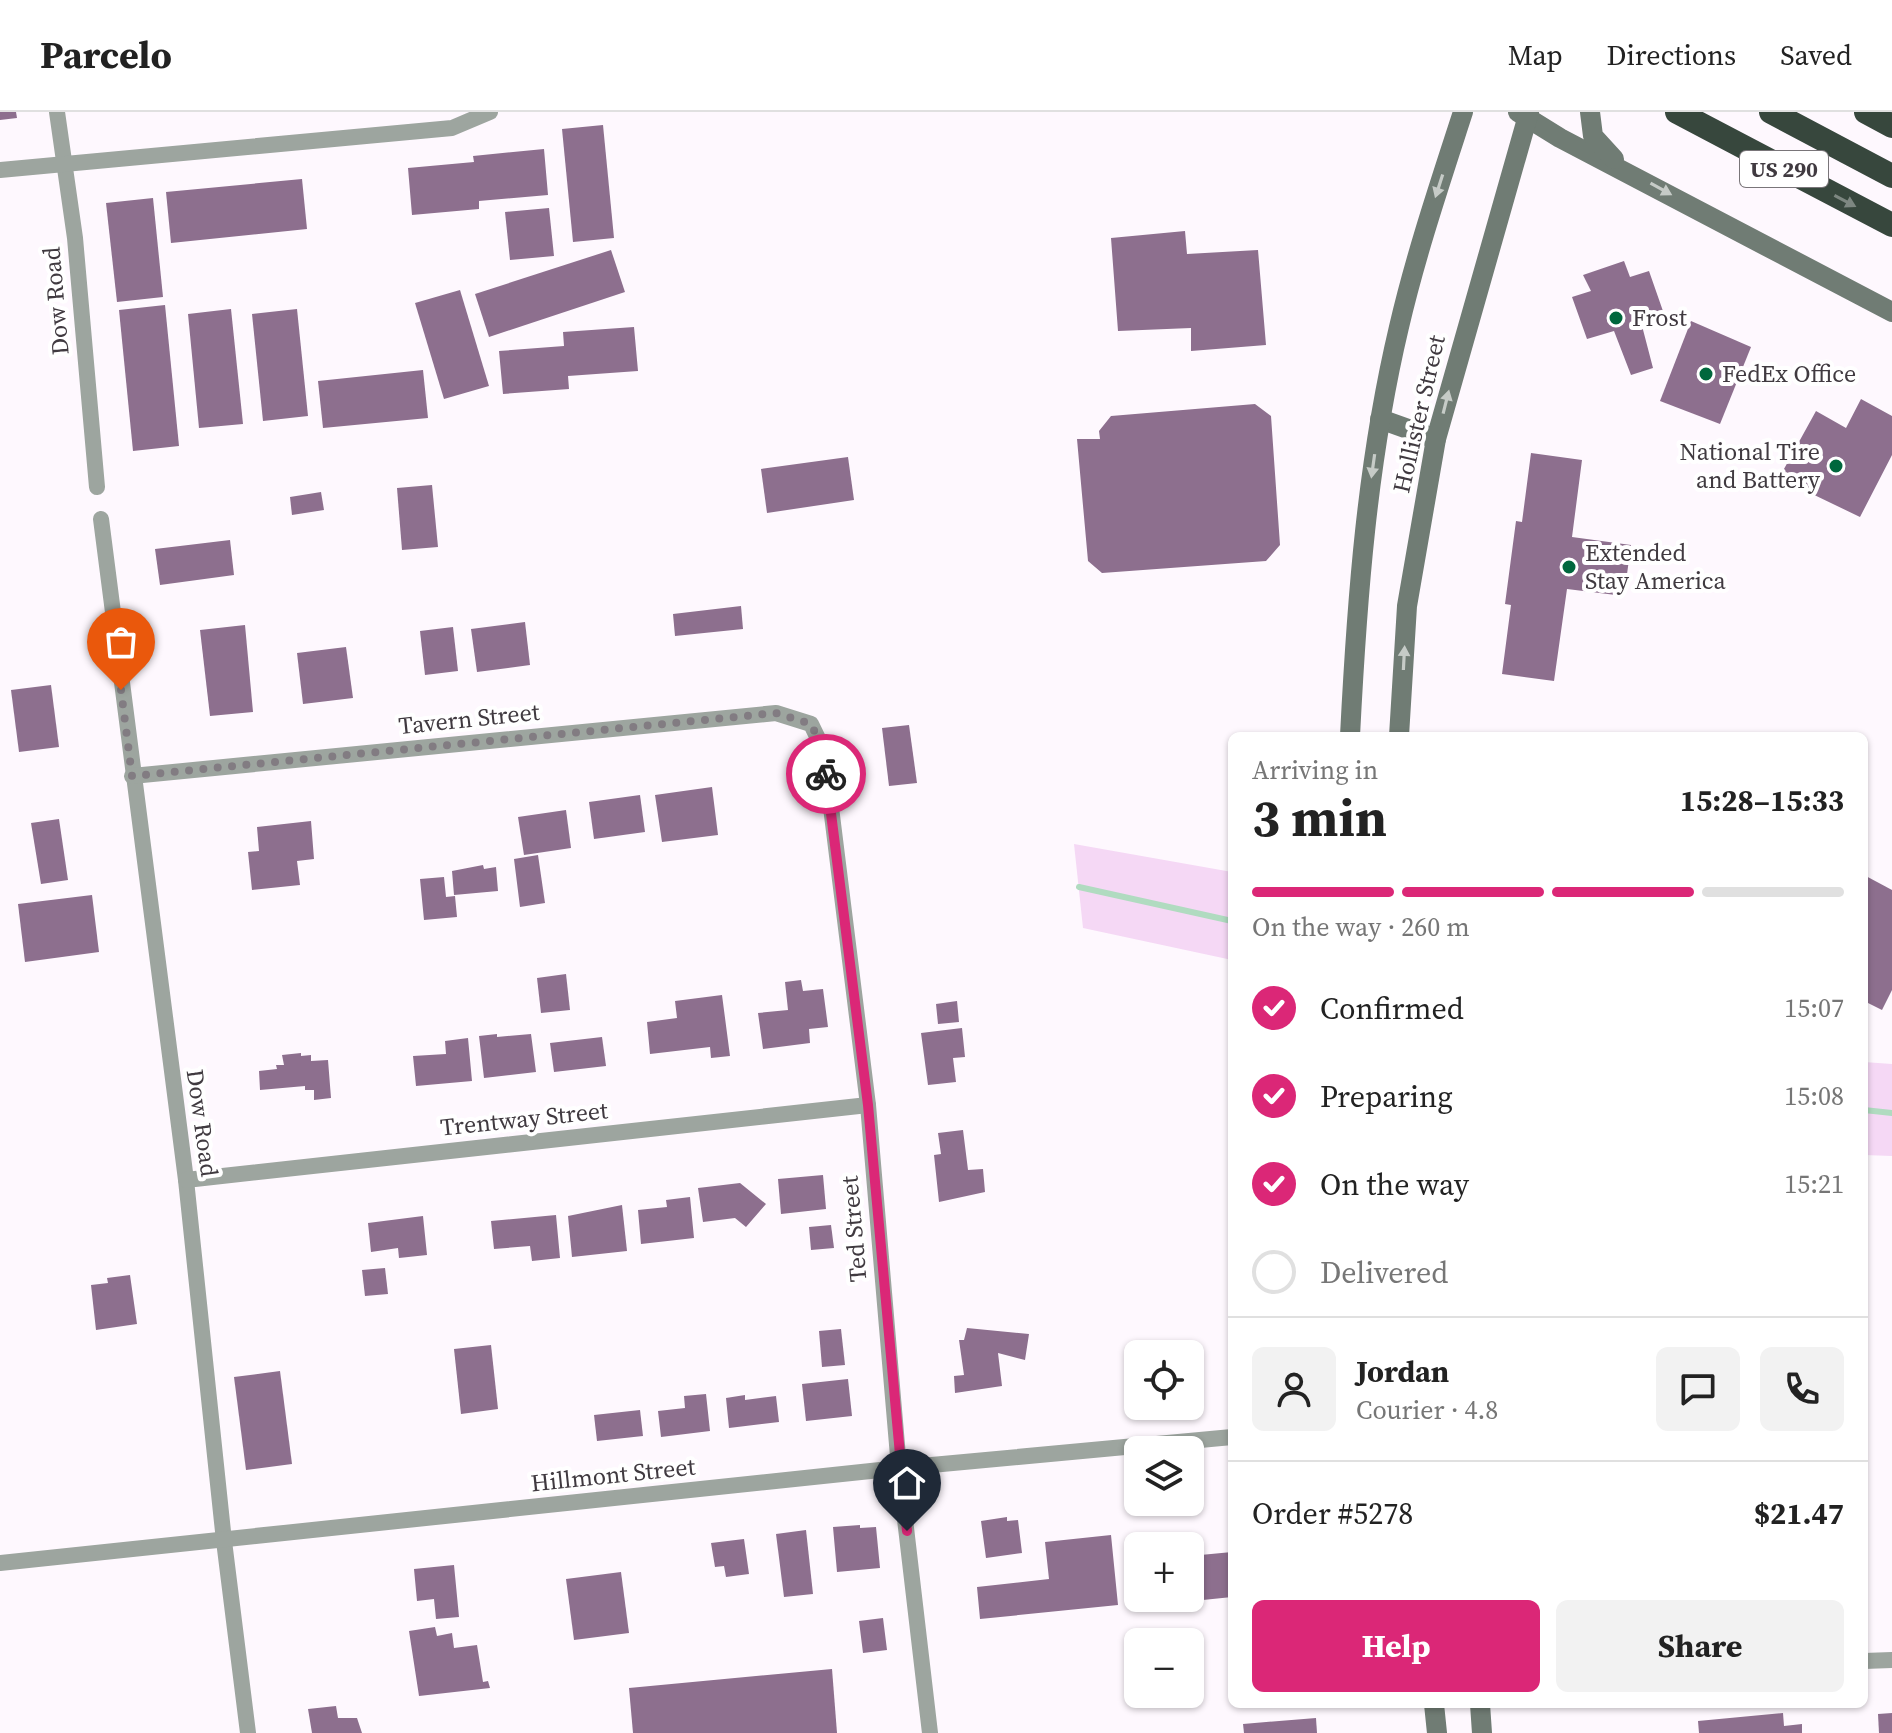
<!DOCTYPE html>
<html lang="en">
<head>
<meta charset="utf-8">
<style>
	body { margin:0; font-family:"Source Serif 4",serif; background:#f2f2f2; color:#222; height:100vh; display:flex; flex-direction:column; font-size:30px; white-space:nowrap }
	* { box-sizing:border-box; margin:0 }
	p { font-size:26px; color:#767676 }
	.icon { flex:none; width:44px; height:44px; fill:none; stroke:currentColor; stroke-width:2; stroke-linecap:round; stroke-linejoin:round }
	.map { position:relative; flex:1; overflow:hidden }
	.drawer { position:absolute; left:1228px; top:620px; width:640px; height:976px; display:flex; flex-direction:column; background:#fff; border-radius:12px; box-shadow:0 2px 6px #0004 }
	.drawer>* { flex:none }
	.tools { position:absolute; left:1124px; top:1228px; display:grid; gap:16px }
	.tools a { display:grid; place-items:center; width:80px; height:80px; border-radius:12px; background:#fff; box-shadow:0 2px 6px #0004; font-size:40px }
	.pin { position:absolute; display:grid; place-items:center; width:68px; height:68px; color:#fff; margin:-82px -34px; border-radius:50% 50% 50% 0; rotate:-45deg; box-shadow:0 0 8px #0007 }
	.pin .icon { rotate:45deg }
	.courier { position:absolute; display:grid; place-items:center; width:80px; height:80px; margin:-40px; border:6px solid #db2777; border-radius:50%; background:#fff; color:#222; box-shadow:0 2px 10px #0007 }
	.head em { font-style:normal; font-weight:700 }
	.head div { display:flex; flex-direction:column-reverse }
	.head { display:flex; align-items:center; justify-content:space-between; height:136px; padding:0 24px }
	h1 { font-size:52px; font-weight:700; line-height:60px }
	.bar { display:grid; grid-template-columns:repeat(4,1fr); gap:12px 8px; align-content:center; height:96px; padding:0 24px }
	.bar i { height:10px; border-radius:6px; background:#e0e0e0 }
	.bar .selected { background:#db2777 }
	.bar p { grid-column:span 4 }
	.line { display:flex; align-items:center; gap:20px; padding:0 24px; border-top:2px solid #e0e0e0 }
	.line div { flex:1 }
	.round { display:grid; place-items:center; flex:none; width:84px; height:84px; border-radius:12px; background:#f2f2f2 }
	ol { padding:0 24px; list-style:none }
	li { display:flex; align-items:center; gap:24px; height:88px }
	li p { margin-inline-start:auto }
	li .icon { padding:8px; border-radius:50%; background:#db2777; color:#fff; stroke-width:4 }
	li:last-child { color:#767676 }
	li i { width:44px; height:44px; border:4px solid #e0e0e0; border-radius:50% }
	.button { display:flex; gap:16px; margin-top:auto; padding:16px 24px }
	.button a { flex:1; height:92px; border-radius:12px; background:#db2777; color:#fff; font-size:32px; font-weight:700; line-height:92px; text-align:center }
	.button a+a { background:#f2f2f2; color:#222 }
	header { display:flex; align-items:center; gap:48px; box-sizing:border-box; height:112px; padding:0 40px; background:#fff; border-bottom:2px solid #e0e0e0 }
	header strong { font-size:38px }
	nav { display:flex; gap:44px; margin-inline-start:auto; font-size:28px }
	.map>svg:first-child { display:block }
</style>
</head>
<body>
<header>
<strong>Parcelo</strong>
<nav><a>Map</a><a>Directions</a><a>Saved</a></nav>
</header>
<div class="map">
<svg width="1892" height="1621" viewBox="0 0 1892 1621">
	<rect width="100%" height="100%" fill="#fef8fe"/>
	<g fill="#f5d8f5">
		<path d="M1074 732 1232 760V848L1083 816Z"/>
		<path d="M1864 950 1892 952V1044L1864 1043Z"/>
	</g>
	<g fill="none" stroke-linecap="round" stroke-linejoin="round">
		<g stroke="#b0dbc0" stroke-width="6">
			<path d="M1079 775 1232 809"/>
			<path d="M1864 998 1892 1001"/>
		</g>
	</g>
	<g fill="#8d6f8e">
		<path d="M0 0H16L17 6 0 8Z"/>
		<path d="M603 13 614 126 573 130 562 17Z"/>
		<path d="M544 37 548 83 479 89V97L412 103 408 56 474 50 473 44Z"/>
		<path d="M302 67 307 117 171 131 166 80Z"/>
		<path d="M153 86 163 185 117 190 106 91Z"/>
		<path d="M549 96 554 144 510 148 505 100Z"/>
		<path d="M1185 119 1187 142 1258 138 1266 233 1191 239V216L1118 219 1111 126Z"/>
		<path d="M611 138 625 180 489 225 475 182Z"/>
		<path d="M1624 149 1630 165 1649 159 1664 202 1641 210 1653 256 1631 263 1614 219 1587 227 1572 185 1591 179 1583 163Z"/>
		<path d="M460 178 489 274 444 287 415 191Z"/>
		<path d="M165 193 179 334 133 339 119 198Z"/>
		<path d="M231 197 243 312 199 316 188 202Z"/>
		<path d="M297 197 308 304 263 309 252 202Z"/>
		<path d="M1691 209 1751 235 1720 312 1660 289Z"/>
		<path d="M634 215 638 259 568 264 569 277 503 282 499 239 564 234 563 220Z"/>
		<path d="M423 258 428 306 323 316 318 269Z"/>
		<path d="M1861 287 1892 304V343L1860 405 1779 366 1816 299 1846 316Z"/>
		<path d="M1255 292 1271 304 1280 433 1266 449 1102 461 1088 449 1077 327H1100L1099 319 1111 304Z"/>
		<path d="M1531 341 1582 348 1572 425 1631 433 1624 484 1567 477 1554 569 1502 562 1511 493 1505 492 1516 409 1522 410Z"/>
		<path d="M848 345 854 388 767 401 761 357Z"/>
		<path d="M432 373 438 435 402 438 397 376Z"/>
		<path d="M321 380 324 398 292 403 290 385Z"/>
		<path d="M230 428 234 463 160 473 155 437Z"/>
		<path d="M741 494 743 517 675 524 673 502Z"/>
		<path d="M525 510 530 553 477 560 471 517Z"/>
		<path d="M245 513 253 600 210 604 200 518Z"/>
		<path d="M453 515 458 559 425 563 420 519Z"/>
		<path d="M346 535 353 586 303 592 297 541Z"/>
		<path d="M51 573 59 635 19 640 11 578Z"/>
		<path d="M909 613 917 671 889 674 882 616Z"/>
		<path d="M712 675 718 723 662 730 655 683Z"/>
		<path d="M640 683 645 720 594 727 589 690Z"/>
		<path d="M566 698 571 736 524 743 518 705Z"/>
		<path d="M59 707 68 768 41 772 31 711Z"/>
		<path d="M311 709 314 747 297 749 300 773 252 778 248 740 259 739 257 715Z"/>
		<path d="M538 743 545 791 520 795 514 747Z"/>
		<path d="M483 753 484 757 496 755 498 779 454 783 452 759Z"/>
		<path d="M1864 763 1892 778V878L1882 898 1864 889Z"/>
		<path d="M444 765 446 785 455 784 457 805 424 808 420 767Z"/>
		<path d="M92 783 99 840 25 850 18 792Z"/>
		<path d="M566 862 570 898 541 901 537 866Z"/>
		<path d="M801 868 803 879 823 877 828 915 809 917 810 931 763 937 758 901 788 898 785 870Z"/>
		<path d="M722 883 730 944 711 946 710 935 650 942 647 910 677 906 675 889Z"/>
		<path d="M957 889 959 910 938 912 936 892Z"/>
		<path d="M962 916 965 945 953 946 956 970 928 973 921 921Z"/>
		<path d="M497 922V925L531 922 536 960 484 966 479 924Z"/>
		<path d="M602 925 606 954 554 960 550 931Z"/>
		<path d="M468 926 472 969 416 974 413 944 446 942 445 929Z"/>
		<path d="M301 941V944L311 943V949L328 948 331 986 314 988V978H305V974L260 978 259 959 277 957 276 953H284L282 943Z"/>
		<path d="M963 1018 968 1058 983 1057 985 1080 939 1090 934 1043 941 1042 938 1021Z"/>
		<path d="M823 1063 826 1097 781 1102 778 1067Z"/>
		<path d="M740 1071 766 1092 746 1115 735 1106 703 1110 698 1076Z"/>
		<path d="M690 1085 694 1126 641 1132 638 1098 667 1095 666 1088Z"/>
		<path d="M622 1093 627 1139 572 1145 568 1104Z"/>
		<path d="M556 1103 560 1146 532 1149 530 1134 494 1137 491 1109Z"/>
		<path d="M423 1104 427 1143 399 1146 398 1136 371 1140 368 1111Z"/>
		<path d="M831 1113 834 1136 811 1138 809 1115Z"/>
		<path d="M385 1156 388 1182 365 1184 362 1158Z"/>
		<path d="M130 1163 137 1212 96 1218 91 1173 108 1171 107 1166Z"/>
		<path d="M967 1216 1029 1222 1025 1248 998 1241 1002 1274 955 1281 954 1264 964 1263 959 1228H964Z"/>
		<path d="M841 1217 845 1253 822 1255 819 1219Z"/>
		<path d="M491 1233 498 1297 461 1302 454 1237Z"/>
		<path d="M280 1259 292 1352 246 1358 234 1265Z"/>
		<path d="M848 1267 852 1304 806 1309 802 1272Z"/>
		<path d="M706 1282 710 1319 661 1325 658 1299 685 1296 684 1284Z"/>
		<path d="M745 1283V1288L776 1284 779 1310 729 1316 726 1286Z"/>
		<path d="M640 1298 643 1324 597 1329 594 1303Z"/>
		<path d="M1007 1405V1409L1018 1408 1022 1441 986 1446 981 1409Z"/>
		<path d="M860 1413V1416L876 1415 880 1456 837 1460 833 1415Z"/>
		<path d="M806 1418 813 1482 784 1485 776 1422Z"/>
		<path d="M1111 1423 1118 1493 980 1507 977 1475 1049 1467 1045 1430Z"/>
		<path d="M744 1427 749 1462 726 1465 724 1454 715 1455 711 1431Z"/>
		<path d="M1232 1440V1485L1164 1492 1163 1486H1190V1444Z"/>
		<path d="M454 1453 459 1505 436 1507 434 1487 417 1489 414 1457Z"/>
		<path d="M621 1460 629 1521 574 1528 566 1467Z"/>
		<path d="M883 1506 887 1538 863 1541 859 1509Z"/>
		<path d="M435 1515 437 1524 452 1521 454 1536 477 1533 483 1570 488 1569 490 1576 419 1584 409 1519Z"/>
		<path d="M832 1557 837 1621H633L629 1576Z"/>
		<path d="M336 1594 338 1606H357L362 1621H312L308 1597Z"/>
		<path d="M1783 1601 1784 1614 1802 1612V1621H1699L1698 1609Z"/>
		<path d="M1892 1601V1621H1879L1878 1602Z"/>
		<path d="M1316 1606 1317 1621H1244L1243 1612Z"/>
	</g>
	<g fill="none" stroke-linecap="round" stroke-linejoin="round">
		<g stroke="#9da59f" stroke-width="16">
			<path d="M57 0 75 126 97 375"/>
			<path d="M0 58 452 16 490 0"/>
			<path d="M101 407 186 1068 224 1429 248 1621"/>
			<path d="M132 664 776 601 811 612 824 639 868 993 899 1356 930 1621"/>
			<path d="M186 1068 868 993"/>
			<path d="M0 1451 899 1356 1232 1325"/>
			<path d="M1864 1549 1892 1548"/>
		</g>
		<g stroke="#707c74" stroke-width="20">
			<path d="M1518 0 1560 26 1892 200"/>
			<path d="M1590 0 1593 24 1614 47"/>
			<path d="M1380 307 1436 327"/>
			<path d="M1350 624C1357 486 1367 350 1399 215 1416 142 1440 71 1463 0"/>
			<path d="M1399 624 1407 494 1436 327 1529 0"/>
			<path d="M1434 1592 1437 1621"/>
			<path d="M1480 1592 1482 1621"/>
		</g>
		<g stroke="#37473d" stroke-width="24">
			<path d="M1677 0 1892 113"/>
			<path d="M1771 0 1892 64"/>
			<path d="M1866 0 1892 14"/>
		</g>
	</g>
	<defs><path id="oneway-solid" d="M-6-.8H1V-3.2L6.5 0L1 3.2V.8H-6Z" transform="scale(2)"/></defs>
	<g fill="#c6cbc7">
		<use href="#oneway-solid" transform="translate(1439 74) rotate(108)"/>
		<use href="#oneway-solid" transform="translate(1661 77) rotate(29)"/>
		<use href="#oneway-solid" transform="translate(1446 290) rotate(-76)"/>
		<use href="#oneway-solid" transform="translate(1373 354) rotate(98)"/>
		<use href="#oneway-solid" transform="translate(1404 546) rotate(-87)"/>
	</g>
	<use fill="#7d8781" href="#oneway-solid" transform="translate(1845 89) rotate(28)"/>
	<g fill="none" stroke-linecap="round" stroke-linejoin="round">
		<path stroke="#827c82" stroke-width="8" stroke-dasharray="0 14.4" d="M121 578 132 664 776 601 811 612 824 639 826 662"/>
		<path stroke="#db2777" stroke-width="10" d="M826 662 868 993 907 1419"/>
	</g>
	<g fill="#00673d" stroke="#fff" stroke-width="3">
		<circle cx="1616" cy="206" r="8"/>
		<circle cx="1706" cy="262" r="8"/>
		<circle cx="1836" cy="354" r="8"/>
		<circle cx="1569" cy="455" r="8"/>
	</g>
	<g text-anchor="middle" stroke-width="8" stroke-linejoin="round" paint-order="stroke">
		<rect fill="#fff" stroke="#797579" stroke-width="2" x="1740" y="39" width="88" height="36" rx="6"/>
		<g font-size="22" font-weight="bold" fill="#403a40">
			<text x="1784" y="65">US 290</text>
		</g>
		<g font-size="24" fill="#403a40" stroke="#fff">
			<text transform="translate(56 189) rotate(-95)" y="8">Dow Road</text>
			<text transform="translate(1419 302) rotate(-77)" y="8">Hollister Street</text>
			<text transform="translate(469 607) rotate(-6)" y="8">Tavern Street</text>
			<text transform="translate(524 1007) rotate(-6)" y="8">Trentway Street</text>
			<text transform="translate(202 1011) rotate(82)" y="8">Dow Road</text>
			<text transform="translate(854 1117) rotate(-95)" y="8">Ted Street</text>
			<text transform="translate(613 1363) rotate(-6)" y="8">Hillmont Street</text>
		</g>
		<g font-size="24" fill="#403a40" stroke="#fff" text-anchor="start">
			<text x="1632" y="214">Frost</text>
			<text x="1722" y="270">FedEx Office</text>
			<text x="1820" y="348" text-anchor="end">National Tire<tspan x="1820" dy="28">and Battery</tspan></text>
			<text x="1585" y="449">Extended<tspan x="1585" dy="28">Stay America</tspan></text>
		</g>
	</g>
</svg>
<div class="tools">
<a><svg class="icon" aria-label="locate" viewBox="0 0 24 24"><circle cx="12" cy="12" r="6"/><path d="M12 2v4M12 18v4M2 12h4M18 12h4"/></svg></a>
<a><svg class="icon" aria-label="layers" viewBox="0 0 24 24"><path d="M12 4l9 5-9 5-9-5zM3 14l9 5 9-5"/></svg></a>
<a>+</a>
<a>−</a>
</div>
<div class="pin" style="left:121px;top:578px;background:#ea580c"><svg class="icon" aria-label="bag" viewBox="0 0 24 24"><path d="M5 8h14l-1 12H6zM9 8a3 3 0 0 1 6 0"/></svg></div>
<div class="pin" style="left:907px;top:1419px;background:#1f2937"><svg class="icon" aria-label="home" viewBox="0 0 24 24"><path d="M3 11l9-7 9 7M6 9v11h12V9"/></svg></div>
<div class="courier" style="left:826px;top:662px"><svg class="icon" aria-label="bike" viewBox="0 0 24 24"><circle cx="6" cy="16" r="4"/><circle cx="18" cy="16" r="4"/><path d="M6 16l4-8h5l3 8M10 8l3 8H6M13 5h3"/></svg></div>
<section class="drawer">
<div class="head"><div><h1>3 min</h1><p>Arriving in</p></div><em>15:28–15:33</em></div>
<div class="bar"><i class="selected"></i><i class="selected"></i><i class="selected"></i><i></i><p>On the way · 260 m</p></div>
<ol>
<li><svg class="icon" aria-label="check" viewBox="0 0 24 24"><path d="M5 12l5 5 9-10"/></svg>Confirmed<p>15:07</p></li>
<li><svg class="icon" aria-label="check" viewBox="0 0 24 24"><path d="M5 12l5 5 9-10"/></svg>Preparing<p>15:08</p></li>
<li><svg class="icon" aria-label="check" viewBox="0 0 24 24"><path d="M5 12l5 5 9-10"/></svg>On the way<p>15:21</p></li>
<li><i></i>Delivered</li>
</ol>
<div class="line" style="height:144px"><a class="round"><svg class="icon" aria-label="person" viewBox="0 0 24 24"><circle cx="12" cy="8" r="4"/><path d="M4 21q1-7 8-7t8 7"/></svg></a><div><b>Jordan</b><p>Courier · 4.8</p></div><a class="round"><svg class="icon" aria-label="chat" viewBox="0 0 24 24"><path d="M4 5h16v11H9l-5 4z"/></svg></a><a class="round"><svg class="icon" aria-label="phone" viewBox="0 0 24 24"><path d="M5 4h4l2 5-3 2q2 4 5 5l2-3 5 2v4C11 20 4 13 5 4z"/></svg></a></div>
<div class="line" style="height:104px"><div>Order #5278</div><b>$21.47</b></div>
<div class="button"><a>Help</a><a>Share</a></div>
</section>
</div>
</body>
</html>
